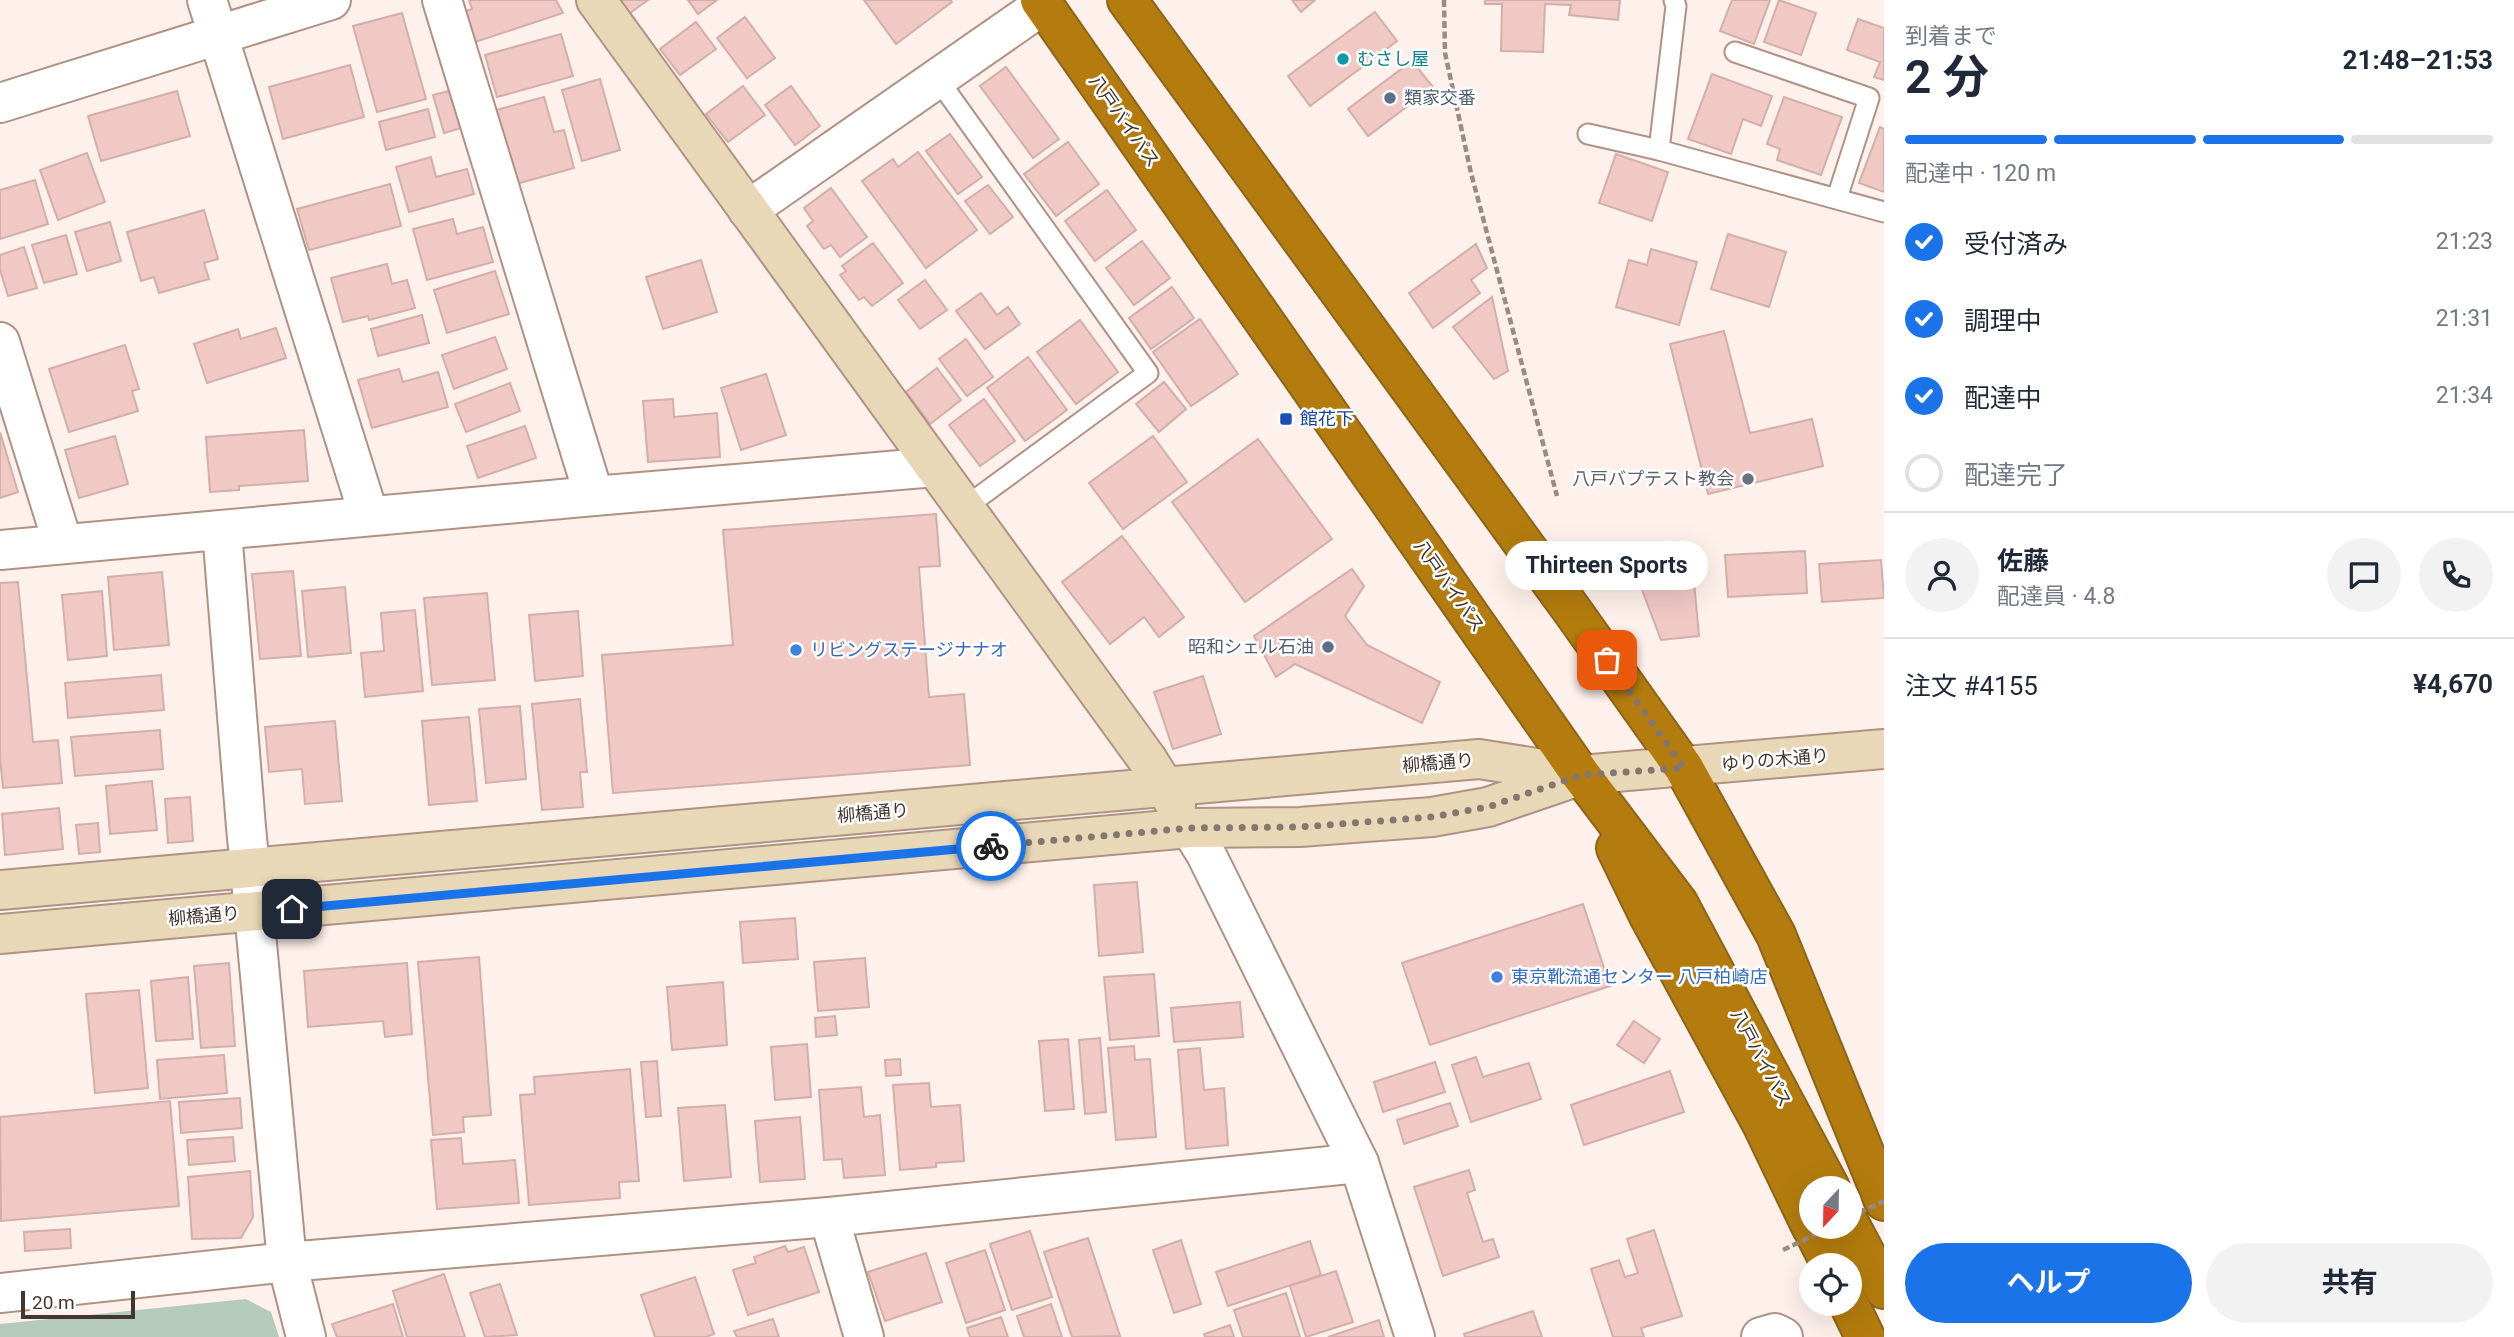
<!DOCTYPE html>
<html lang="ja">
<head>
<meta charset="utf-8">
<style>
	body { margin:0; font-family:Roboto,"Noto Sans JP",sans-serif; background:#f2f2f3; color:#1f2937; height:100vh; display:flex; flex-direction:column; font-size:26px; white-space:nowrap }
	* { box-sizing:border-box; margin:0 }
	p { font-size:23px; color:#747a83 }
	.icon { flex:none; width:38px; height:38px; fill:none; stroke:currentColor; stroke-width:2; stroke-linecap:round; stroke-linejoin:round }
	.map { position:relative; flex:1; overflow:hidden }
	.side { display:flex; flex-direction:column; background:#fff; width:630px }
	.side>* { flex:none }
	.needle { width:46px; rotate:202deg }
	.buttons { position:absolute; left:1799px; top:1176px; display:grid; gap:14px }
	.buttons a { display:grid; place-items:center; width:63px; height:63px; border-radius:50%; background:#fff; box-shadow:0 7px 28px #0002; font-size:35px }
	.scale { position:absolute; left:21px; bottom:18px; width:114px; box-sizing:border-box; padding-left:7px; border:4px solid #433630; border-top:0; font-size:19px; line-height:24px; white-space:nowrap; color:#433630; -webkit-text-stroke:5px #fff; paint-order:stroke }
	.pin { position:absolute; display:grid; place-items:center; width:60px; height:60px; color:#fff; margin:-30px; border-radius:14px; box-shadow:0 4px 10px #0006 }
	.courier { position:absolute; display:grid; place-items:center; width:70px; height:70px; margin:-35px; border:5px solid #1a73e8; border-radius:50%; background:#fff; color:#222; box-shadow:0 2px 9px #0007 }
	.bubble { position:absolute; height:49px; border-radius:24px; background:#fff; box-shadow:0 7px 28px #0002; font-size:23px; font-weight:700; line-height:49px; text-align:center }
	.head em { font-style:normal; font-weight:700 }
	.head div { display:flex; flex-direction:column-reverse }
	.head { display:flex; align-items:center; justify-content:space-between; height:119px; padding:0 21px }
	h1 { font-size:46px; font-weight:700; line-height:52px }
	.bar { display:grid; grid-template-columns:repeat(4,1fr); gap:10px 7px; align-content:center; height:84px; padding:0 21px }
	.bar i { height:9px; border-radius:5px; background:#e0e1e3 }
	.bar .on { background:#1a73e8 }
	.bar p { grid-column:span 4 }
	.line { display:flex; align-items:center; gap:18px; padding:0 21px; border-top:2px solid #e0e1e3 }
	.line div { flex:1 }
	.round { display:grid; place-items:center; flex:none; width:74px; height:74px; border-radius:37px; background:#f2f2f3 }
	ol { padding:0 21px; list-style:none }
	li { display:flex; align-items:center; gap:21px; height:77px }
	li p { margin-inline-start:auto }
	li .icon { padding:7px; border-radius:50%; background:#1a73e8; color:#fff; stroke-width:4 }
	li:last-child { color:#747a83 }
	li i { width:38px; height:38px; border:4px solid #e0e1e3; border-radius:50% }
	.primary-button { display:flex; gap:14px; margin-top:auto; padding:14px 21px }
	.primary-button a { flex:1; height:80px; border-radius:42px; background:#1a73e8; color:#fff; font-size:28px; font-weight:700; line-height:80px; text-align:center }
	.primary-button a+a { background:#f2f2f3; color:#1f2937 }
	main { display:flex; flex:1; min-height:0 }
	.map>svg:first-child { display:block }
</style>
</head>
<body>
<main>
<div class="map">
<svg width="1884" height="1337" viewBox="0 0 1884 1337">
	<rect width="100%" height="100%" fill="#fef1eb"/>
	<path fill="#b3cabd" d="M246 1299 271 1312 279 1337H0V1324Z"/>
	<g fill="#f0c8c4" stroke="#d2afab" stroke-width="2">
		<path d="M469 0H556L563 13 469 44 457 14 472 9Z"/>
		<path d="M620 0H648L630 13Z"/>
		<path d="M688 0H717L698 14Z"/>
		<path d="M864 0H951L952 2 896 44Z"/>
		<path d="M1292 0H1315L1301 12Z"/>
		<path d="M1485 0H1620L1618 20 1569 15 1571 5 1545 4 1543 52 1501 51 1502 4H1485Z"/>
		<path d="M1732 0H1770L1754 44 1720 31Z"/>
		<path d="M1779 0 1816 13 1801 55 1764 42Z"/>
		<path d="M1375 12 1397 41 1310 106 1288 76Z"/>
		<path d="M402 13 426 99 377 112 353 26Z"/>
		<path d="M745 17 775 58 747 78 717 38Z"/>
		<path d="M1858 19 1884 28V80L1874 77 1880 62 1847 50Z"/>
		<path d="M696 22 716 49 680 75 660 49Z"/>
		<path d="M561 34 573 76 497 97 485 55Z"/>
		<path d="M1412 61 1433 87 1368 136 1348 109Z"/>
		<path d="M350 65 364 117 283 139 269 87Z"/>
		<path d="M1006 67 1059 139 1033 158 980 86Z"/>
		<path d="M1712 74 1772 96 1761 126 1743 119 1731 154 1688 139Z"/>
		<path d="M600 79 620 150 582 161 562 90Z"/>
		<path d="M743 86 765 115 728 142 706 114Z"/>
		<path d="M791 86 820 126 795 145 765 105Z"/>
		<path d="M457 89 468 126 444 133 433 95Z"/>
		<path d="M177 91 190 136 101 161 88 116Z"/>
		<path d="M544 97 554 132 564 130 574 168 516 184 496 110Z"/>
		<path d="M1784 97 1842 117 1821 175 1777 160 1780 149 1767 144Z"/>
		<path d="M428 109 435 137 386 150 379 122Z"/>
		<path d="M1880 127 1884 129V192L1859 183Z"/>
		<path d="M950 134 982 177 958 194 926 151Z"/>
		<path d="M1068 142 1099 184 1056 216 1024 174Z"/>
		<path d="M918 152 977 230 926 268 862 181 893 159 898 167Z"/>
		<path d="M87 153 105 202 58 220 40 170Z"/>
		<path d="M1616 154 1668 172 1652 221 1599 203Z"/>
		<path d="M431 157 436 177 467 169 474 194 409 212 396 167Z"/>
		<path d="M35 180 48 224 0 239V190Z"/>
		<path d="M390 184 401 226 309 250 297 209Z"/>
		<path d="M988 185 1013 217 990 234 965 201Z"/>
		<path d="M831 188 867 237 840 257 831 245 824 249 807 226 813 221 804 208Z"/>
		<path d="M1107 190 1136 230 1095 261 1065 221Z"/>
		<path d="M204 210 218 259 204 263 209 279 159 293 154 277 141 281 127 232Z"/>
		<path d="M453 219 457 234 483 227 493 262 427 280 413 229Z"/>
		<path d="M110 222 121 261 87 271 75 232Z"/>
		<path d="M1728 234 1786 252 1769 307 1711 289Z"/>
		<path d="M66 235 77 274 44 283 32 245Z"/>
		<path d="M1142 241 1170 278 1134 305 1106 268Z"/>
		<path d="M873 243 903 283 872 306 864 297 859 300 840 275 846 271 842 266Z"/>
		<path d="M1476 244 1487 268 1471 280 1480 293 1433 328 1409 293Z"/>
		<path d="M24 247 37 288 8 296 0 270V255Z"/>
		<path d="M1651 249 1697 262 1679 325 1616 307 1629 260 1647 265Z"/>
		<path d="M701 260 717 312 663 329 646 277Z"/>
		<path d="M387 264 392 284 407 280 415 308 369 320 368 316 343 322 331 278Z"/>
		<path d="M495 271 509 314 447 333 434 290Z"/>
		<path d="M925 280 947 310 920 329 898 300Z"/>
		<path d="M1172 287 1194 318 1151 349 1129 318Z"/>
		<path d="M981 293 997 315 1008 307 1020 324 985 349 956 311Z"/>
		<path d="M1492 297 1508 371 1494 379 1453 327Z"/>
		<path d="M422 315 429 343 378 356 371 329Z"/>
		<path d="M1200 319 1238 374 1191 406 1153 352Z"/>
		<path d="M1080 320 1118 372 1076 404 1037 352Z"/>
		<path d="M276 328 286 358 207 383 194 344 238 329 241 339Z"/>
		<path d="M1724 331 1750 433 1812 419 1823 466 1708 494 1670 344Z"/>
		<path d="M495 337 507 369 454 389 442 355Z"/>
		<path d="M966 339 993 377 967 396 939 359Z"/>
		<path d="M125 345 139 389 132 391 138 411 69 432 49 369Z"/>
		<path d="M1028 357 1067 410 1025 441 987 388Z"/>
		<path d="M937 368 961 400 930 424 906 392Z"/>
		<path d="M399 369 403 382 438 372 448 407 372 428 358 380Z"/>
		<path d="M766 374 786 435 741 450 721 388Z"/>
		<path d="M1164 382 1186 409 1159 432 1136 404Z"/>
		<path d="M510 383 520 411 466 432 455 404Z"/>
		<path d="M673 399 674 417 717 413 720 457 648 462 643 401Z"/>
		<path d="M984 399 1015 441 980 466 949 425Z"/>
		<path d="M525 426 536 458 478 478 467 446Z"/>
		<path d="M304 430 308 481 239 486V490L210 492 206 437Z"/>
		<path d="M0 432 18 492 0 498Z"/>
		<path d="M115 436 128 484 79 498 65 450Z"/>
		<path d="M1153 436 1187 482 1123 529 1089 483Z"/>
		<path d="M1258 439 1332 539 1245 602 1172 502Z"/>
		<path d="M936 514 940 566 919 567 929 697 964 694 970 765 613 793 602 655 733 645 723 530Z"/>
		<path d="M1122 536 1184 617 1159 637 1144 617 1110 644 1062 582Z"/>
		<path d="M1805 551 1807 593 1728 597 1725 555Z"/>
		<path d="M1881 560 1884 598 1822 602 1819 564Z"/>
		<path d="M1352 569 1364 586 1345 616 1367 645 1440 682 1422 723 1295 664 1276 677 1254 636Z"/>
		<path d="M1693 570 1699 636 1661 640 1636 574Z"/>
		<path d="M293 571 301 656 260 659 252 574Z"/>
		<path d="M162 572 169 645 114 650 108 577Z"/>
		<path d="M18 582 33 742 58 740 62 783 3 788 0 758V583Z"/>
		<path d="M345 587 351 653 308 657 302 591Z"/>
		<path d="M102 591 107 656 68 660 62 595Z"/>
		<path d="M487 593 495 680 432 685 424 598Z"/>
		<path d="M415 610 423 691 365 697 361 653 384 651 381 613Z"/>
		<path d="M578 611 583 676 535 681 529 615Z"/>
		<path d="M161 675 164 710 68 718 65 683Z"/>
		<path d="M1203 676 1221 734 1173 749 1154 692Z"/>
		<path d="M580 699 587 772H580L583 807 542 810 532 704Z"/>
		<path d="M520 706 526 779 486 783 479 709Z"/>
		<path d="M469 717 477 801 429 805 422 721Z"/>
		<path d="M335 721 342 801 305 804 302 769 269 772 265 727Z"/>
		<path d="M160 730 163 769 75 776 71 737Z"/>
		<path d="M152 781 157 830 110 834 106 786Z"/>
		<path d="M190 797 193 841 168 843 165 799Z"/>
		<path d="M59 808 63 849 5 855 2 814Z"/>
		<path d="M98 823 100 852 79 854 76 825Z"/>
		<path d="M1137 882 1143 952 1099 956 1094 885Z"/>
		<path d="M1583 904 1610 986 1430 1045 1402 963Z"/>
		<path d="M795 918 798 959 743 963 740 922Z"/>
		<path d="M479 957 491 1115 463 1117 464 1132 433 1135 418 962Z"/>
		<path d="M865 958 869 1007 818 1011 814 962Z"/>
		<path d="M229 963 235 1046 201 1048 194 966Z"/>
		<path d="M407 963 412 1034 385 1037 383 1021 308 1027 304 971Z"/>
		<path d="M1154 974 1159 1036 1110 1040 1104 977Z"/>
		<path d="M188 977 193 1039 156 1041 151 981Z"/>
		<path d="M723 982 727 1045 672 1050 667 987Z"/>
		<path d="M139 990 148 1088 95 1093 86 994Z"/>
		<path d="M1240 1002 1243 1037 1174 1042 1171 1008Z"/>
		<path d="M835 1016 837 1035 816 1037 815 1018Z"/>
		<path d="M1634 1021 1660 1039 1644 1063 1617 1045Z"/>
		<path d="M1100 1038 1106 1112 1085 1114 1079 1040Z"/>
		<path d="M1068 1039 1074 1109 1045 1111 1039 1041Z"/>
		<path d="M807 1044 811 1097 775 1100 771 1047Z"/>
		<path d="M1134 1046 1135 1060 1150 1059 1156 1137 1116 1140 1108 1048Z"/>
		<path d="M1200 1048 1204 1090 1224 1088 1228 1145 1186 1149 1178 1050Z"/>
		<path d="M224 1055 227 1093 160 1099 157 1060Z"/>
		<path d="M1476 1057 1483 1077 1529 1063 1541 1099 1471 1122 1452 1065Z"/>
		<path d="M900 1059 901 1075 886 1076 885 1060Z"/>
		<path d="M657 1061 661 1116 646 1117 641 1062Z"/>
		<path d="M1435 1062 1445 1092 1383 1112 1374 1082Z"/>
		<path d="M630 1069 639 1181 619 1182 620 1198 529 1205 520 1095 535 1094 534 1077Z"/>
		<path d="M1670 1071 1684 1112 1584 1145 1571 1105Z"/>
		<path d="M929 1083 931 1107 960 1105 964 1161 936 1163V1167L900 1170 893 1085Z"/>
		<path d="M861 1087 864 1117 880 1115 885 1175 844 1178 842 1159 824 1160 819 1090Z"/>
		<path d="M240 1098 242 1128 181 1133 179 1102Z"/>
		<path d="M170 1101 179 1206 1 1221 0 1117Z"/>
		<path d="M1450 1103 1458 1126 1404 1144 1397 1120Z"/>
		<path d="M725 1105 731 1177 684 1181 678 1108Z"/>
		<path d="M800 1117 805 1179 760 1182 755 1121Z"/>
		<path d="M233 1137 235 1161 189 1165 187 1140Z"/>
		<path d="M461 1138 463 1164 515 1160 519 1203 437 1209 431 1140Z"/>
		<path d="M1469 1170 1475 1190 1467 1193 1483 1242 1493 1239 1499 1257 1443 1276 1414 1187Z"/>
		<path d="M250 1171 253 1217 241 1238 192 1239 188 1177Z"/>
		<path d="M70 1229 71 1248 25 1251 24 1232Z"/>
		<path d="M1654 1230 1682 1316 1641 1328 1644 1337H1613L1591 1269 1619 1260 1625 1277 1638 1273 1627 1239Z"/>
		<path d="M1030 1231 1052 1297 1012 1310 990 1244Z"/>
		<path d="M1088 1238 1120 1336 1072 1337 1044 1252Z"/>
		<path d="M1181 1240 1201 1304 1174 1313 1153 1250Z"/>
		<path d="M1310 1241 1321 1275 1228 1306 1216 1272Z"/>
		<path d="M785 1246 788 1252 804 1247 819 1292 748 1315 733 1270 756 1263 754 1257Z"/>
		<path d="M985 1250 1005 1310 966 1323 946 1263Z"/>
		<path d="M926 1253 942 1302 885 1321 868 1272Z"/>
		<path d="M1336 1271 1353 1322 1306 1337 1290 1286Z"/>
		<path d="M444 1274 465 1337H407L393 1291Z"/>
		<path d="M695 1277 714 1334 706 1337H655L641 1295Z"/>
		<path d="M500 1284 517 1335 485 1337 470 1293Z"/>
		<path d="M1286 1293 1300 1337H1243L1234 1310Z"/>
		<path d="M393 1304 403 1337H337L332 1324Z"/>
		<path d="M1051 1304 1062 1337H1024L1017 1316Z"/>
		<path d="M1533 1311 1542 1337H1465L1464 1334Z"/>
		<path d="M1001 1317 1008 1337H970L967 1328Z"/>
		<path d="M773 1319 779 1337H737L734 1331Z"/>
		<path d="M1379 1320 1384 1337H1328Z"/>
		<path d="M1230 1325 1234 1337H1205L1204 1334Z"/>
	</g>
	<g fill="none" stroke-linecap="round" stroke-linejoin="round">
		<g stroke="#b09284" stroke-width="23">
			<g id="lane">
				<path d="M1735 52 1869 98 1837 198"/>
				<path d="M937 78 1148 373 964 508"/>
				<path d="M1588 134 1659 150 1884 212"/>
				<path d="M1659 150 1676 6 1674 0"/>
			</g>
		</g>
		<g stroke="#b09284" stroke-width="42">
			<g id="street">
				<path d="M207 0 369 516"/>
				<path d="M442 0 594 496"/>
				<path d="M0 103 331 0"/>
				<path d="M748 210 1043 5"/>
				<path d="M0 342 63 544"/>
				<path d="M222 531 246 827 287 1262 306 1337"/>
				<path d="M0 550 594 496 935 467"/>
				<path d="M1190 828 1206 854 1359 1163 1415 1337"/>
				<path d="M829 1217 864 1337"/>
				<path d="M0 1293 287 1262 829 1217 1359 1163"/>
				<path d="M1761 1337 1775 1333 1783 1337"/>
			</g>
		</g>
		<g stroke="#b09284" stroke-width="42">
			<g id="secondary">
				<path d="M596 0 1147 759 1176 805"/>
				<path d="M0 890 1479 759 1581 775 1884 749"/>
				<path d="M0 934 1190 828 1300 827 1432 817 1488 807 1576 777"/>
			</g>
		</g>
		<g stroke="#8c641a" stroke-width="42">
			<g id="highway">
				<path d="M1040 0 1581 775 1678 903 1830 1188"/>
				<path d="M1127 0 1571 609 1684 768 1776 935 1884 1201"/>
				<path d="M1616 848 1649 916 1762 1124 1811 1226"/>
				<path d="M1850 1225 1884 1289"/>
				<path d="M1812 1227 1831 1265"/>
				<path d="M1849 1304 1865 1337"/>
			</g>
		</g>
		<path stroke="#998c86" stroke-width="4.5" stroke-dasharray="7 3.5" stroke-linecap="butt" d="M1444 0 1445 53 1471 173 1557 496"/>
		<use href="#lane" stroke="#fff" stroke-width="19"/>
		<use href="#street" stroke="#fff" stroke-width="38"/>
		<use href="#secondary" stroke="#e8d8b7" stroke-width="38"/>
		<use href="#highway" stroke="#b47c0e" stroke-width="38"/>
		<g stroke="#998c86" stroke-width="4.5" stroke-dasharray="7 3.5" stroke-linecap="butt">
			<path d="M1850 1217 1884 1201"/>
			<path d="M1783 1250 1831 1227"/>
		</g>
	</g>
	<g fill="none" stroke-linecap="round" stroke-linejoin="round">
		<path stroke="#847771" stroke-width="7" stroke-dasharray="0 12.6" d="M991 846 1190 828 1300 827 1432 817 1488 807 1581 775 1684 768 1607 660"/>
		<path stroke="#1a73e8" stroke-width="9" d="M292 909 991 846"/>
	</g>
	<circle fill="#0f9aa8" stroke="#fff" stroke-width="2.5" cx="1343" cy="59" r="7"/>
	<g fill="#5c6f8a" stroke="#fff" stroke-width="2.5">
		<circle cx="1390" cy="98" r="7"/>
		<circle cx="1328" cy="647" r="7"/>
	</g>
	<rect fill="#1a4fb4" stroke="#fff" stroke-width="2.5" x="1279" y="412" width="14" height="14" rx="3.5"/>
	<circle fill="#6b7280" stroke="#fff" stroke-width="2.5" cx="1748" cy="479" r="7"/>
	<g fill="#3f7fe0" stroke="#fff" stroke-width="2.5">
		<circle cx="796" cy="650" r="7"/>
		<circle cx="1497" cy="977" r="7"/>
	</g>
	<g text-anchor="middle" stroke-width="5" stroke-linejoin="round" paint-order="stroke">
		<g font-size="18" fill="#0d838f" stroke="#fff" text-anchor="start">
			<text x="1357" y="65">むさし屋</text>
		</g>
		<g font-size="18" fill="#4e5e75" stroke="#fff" text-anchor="start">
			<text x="1404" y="104">類家交番</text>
			<text x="1314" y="653" text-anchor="end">昭和シェル石油</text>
		</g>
		<g font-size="18" fill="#433630" stroke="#fff">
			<text transform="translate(1124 121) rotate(55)" y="6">八戸バイパス</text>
			<text transform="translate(1449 586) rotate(55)" y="6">八戸バイパス</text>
			<text transform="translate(1775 760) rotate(-5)" y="6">ゆりの木通り</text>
			<text transform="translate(1438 763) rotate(-5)" y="6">柳橋通り</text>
			<text transform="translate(873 813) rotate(-5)" y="6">柳橋通り</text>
			<text transform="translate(204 916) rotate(-5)" y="6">柳橋通り</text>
			<text transform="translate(1761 1058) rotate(62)" y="6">八戸バイパス</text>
		</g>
		<g font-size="18" fill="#164399" stroke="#fff" text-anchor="start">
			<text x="1300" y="425">館花下</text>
		</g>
		<g font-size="18" fill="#5b616d" stroke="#fff" text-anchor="end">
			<text x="1734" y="485">八戸バプテスト教会</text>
		</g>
		<g font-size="18" fill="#366cbe" stroke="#fff" text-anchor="start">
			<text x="810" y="656">リビングステージナナオ</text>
			<text x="1511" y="983">東京靴流通センター 八戸柏崎店</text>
		</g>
	</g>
</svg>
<div class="buttons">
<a><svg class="needle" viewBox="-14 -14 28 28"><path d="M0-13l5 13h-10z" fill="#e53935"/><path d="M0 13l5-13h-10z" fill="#747a83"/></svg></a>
<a><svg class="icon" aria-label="locate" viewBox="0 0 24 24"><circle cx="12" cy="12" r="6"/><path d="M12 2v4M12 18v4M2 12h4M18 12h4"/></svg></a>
</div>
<div class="scale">20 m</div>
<div class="pin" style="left:1607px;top:660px;background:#ea580c"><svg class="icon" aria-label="bag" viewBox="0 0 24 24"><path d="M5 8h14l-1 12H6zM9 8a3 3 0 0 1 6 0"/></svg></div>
<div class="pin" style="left:292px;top:909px;background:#1f2937"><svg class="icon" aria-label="home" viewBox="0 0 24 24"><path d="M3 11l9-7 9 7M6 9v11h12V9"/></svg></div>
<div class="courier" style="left:991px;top:846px"><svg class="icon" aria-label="bike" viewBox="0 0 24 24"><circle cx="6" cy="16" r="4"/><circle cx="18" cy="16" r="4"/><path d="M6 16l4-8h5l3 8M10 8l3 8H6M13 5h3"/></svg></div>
<div class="bubble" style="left:1505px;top:541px;width:203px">Thirteen Sports</div>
</div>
<section class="side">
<div class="head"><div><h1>2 分</h1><p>到着まで</p></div><em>21:48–21:53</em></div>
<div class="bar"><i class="on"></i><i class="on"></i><i class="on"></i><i></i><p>配達中 · 120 m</p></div>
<ol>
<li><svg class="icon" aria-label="check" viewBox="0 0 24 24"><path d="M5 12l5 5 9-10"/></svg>受付済み<p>21:23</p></li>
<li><svg class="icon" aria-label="check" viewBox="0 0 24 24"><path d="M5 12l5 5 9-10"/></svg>調理中<p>21:31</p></li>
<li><svg class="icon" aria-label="check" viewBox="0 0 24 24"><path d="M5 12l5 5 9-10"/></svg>配達中<p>21:34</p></li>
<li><i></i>配達完了</li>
</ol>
<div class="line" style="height:126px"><a class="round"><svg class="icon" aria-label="person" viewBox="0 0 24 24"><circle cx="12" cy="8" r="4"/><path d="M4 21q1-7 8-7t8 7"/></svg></a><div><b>佐藤</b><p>配達員 · 4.8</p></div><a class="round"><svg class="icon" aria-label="chat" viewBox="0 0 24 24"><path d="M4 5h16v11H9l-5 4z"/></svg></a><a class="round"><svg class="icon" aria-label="phone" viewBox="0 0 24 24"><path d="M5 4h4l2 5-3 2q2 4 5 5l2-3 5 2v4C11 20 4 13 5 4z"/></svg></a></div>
<div class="line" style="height:91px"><div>注文 #4155</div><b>¥4,670</b></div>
<div class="primary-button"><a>ヘルプ</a><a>共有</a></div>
</section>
</main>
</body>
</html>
